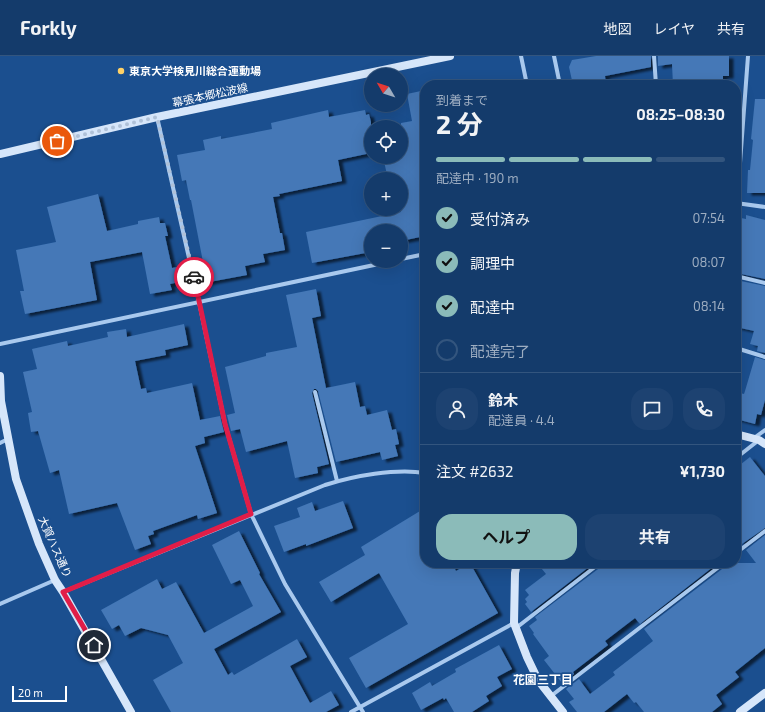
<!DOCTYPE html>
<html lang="ja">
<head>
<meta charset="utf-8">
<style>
	body { margin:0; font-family:"Exo 2","Noto Sans JP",sans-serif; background:#1d4271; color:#f1f3f6; height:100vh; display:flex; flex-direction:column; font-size:15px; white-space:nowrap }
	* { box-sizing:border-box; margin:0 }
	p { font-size:13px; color:#9dadc1 }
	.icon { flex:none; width:22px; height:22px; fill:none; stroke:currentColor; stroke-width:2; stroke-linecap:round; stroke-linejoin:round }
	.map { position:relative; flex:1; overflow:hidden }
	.panel { position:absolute; left:420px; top:24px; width:321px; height:488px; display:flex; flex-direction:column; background:#143b6b; border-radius:16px; box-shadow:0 4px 16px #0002,0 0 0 1px #33557e }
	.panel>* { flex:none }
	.needle { width:26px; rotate:309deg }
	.fabs { position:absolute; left:364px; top:12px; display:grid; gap:8px }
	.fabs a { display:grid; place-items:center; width:44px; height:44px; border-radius:50%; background:#143b6b; box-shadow:0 4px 16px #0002,0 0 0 1px #33557e; font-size:20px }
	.scale { position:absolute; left:12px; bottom:10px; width:55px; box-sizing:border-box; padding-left:4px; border:2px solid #fff; border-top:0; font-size:11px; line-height:14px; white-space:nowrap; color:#fff; -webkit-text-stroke:3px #1b4f8f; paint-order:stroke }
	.pin { position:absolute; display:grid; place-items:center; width:34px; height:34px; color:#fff; margin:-17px; border:2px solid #fff; border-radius:50%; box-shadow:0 1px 4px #0007 }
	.courier { position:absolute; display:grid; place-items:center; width:40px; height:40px; margin:-20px; border:3px solid #e11d48; border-radius:50%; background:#fff; color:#222; box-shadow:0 1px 5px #0007 }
	.summary em { font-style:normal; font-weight:700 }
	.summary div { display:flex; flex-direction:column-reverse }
	.summary { display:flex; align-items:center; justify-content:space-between; height:68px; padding:0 16px }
	h1 { font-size:26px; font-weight:700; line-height:30px }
	.bar { display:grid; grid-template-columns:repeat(4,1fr); gap:6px 4px; align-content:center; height:48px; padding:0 16px }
	.bar i { height:5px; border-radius:3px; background:#33557e }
	.bar .active { background:#8bbbb9 }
	.bar p { grid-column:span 4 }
	.line { display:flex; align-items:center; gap:10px; padding:0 16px; border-top:1px solid #33557e }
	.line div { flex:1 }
	.round { display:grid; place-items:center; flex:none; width:42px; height:42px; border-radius:16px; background:#1d4271 }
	ol { padding:0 16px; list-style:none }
	li { display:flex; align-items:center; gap:12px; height:44px }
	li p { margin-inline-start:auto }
	li .icon { padding:4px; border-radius:50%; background:#8bbbb9; color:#111; stroke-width:4 }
	li:last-child { color:#9dadc1 }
	li i { width:22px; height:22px; border:2px solid #33557e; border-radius:50% }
	.button { display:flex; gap:8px; margin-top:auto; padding:8px 16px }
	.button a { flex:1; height:46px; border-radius:16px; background:#8bbbb9; color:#111; font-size:16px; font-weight:700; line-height:46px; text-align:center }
	.button a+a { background:#1d4271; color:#f1f3f6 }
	header { display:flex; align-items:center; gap:24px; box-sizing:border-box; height:56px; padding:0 20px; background:#143b6b; border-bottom:1px solid #33557e }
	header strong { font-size:19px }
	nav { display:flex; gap:22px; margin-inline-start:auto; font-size:14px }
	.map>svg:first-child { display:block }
</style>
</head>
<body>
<header>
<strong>Forkly</strong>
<nav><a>地図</a><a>レイヤ</a><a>共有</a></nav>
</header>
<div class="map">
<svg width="765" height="656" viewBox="0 0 765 656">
	<defs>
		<filter id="shadow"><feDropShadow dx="4.5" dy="2.5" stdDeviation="1" flood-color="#0009"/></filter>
	</defs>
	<rect width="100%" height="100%" fill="#1b4f8f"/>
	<g fill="#4478b7" filter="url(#shadow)">
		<path d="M596 0H651V11L605 20 606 29H573L569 11 572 4Z"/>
		<path d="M658 0H729V20H723V29H673L672 8 658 10Z"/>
		<path d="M421 35 422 37 425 36V180L401 185V175H371V196L312 207 306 176 401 156V123H388L383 101H401V67L412 65 407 38Z"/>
		<path d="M755 43H765V137H747L748 114H750L753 84 751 83Z"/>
		<path d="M328 54 329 61 365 54 366 59 369 58 371 66V97L338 104 342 125 279 138 280 140 273 141 280 177H282L285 194 263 198 265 206 245 210 247 219 204 227 203 222 197 223 194 208 203 206 191 144H190L186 124 182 125 177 99 205 94 203 84 221 80V83L272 73 271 67Z"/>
		<path d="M98 138 107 175 138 168V165L159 161 160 167H165L168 180H165L172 212 187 209 190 224 170 228 172 234 150 238 142 196 90 206 97 244 25 258 20 235H24L16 194 56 186 47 151Z"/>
		<path d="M746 159 765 164V223L736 217V161L746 163Z"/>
		<path d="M736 224 765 230V297L757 295 758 290 750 288 754 275 736 271Z"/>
		<path d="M316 233 321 260 312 262 326 332 355 326 360 351 365 350 367 359 387 354 392 374 396 373 399 388 395 389 398 400 382 404 380 396 336 406 318 335 316 333H314L312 337 329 408 317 411 318 417 295 422 287 385 246 396 240 373 231 375 227 359 235 357 225 311 266 300V297L297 291 286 239Z"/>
		<path d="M184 268 188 289 165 294 166 299 135 305 141 333 146 332 147 337 192 327 200 364 220 360 224 376 204 381 205 387 195 390 217 457 198 463 197 459 153 475 154 478 148 480 151 488 135 494 117 447 69 458 59 414 50 417 38 375 31 376 28 357 32 356 23 316 37 313 32 293 67 285 68 290 108 281 107 276 126 273 127 281Z"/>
		<path d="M755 301 765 304V344L761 359 757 358 755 368 736 363V336L744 338 745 335Z"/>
		<path d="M750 401 765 420V472L742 488 736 481V412Z"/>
		<path d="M343 445 353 472 306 490V488L284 496 274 470 300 461 297 452 312 446 315 455Z"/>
		<path d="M420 455 425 463V507H452L456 515 470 507 498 557 366 632 349 602 408 568 379 517 331 546 319 526 365 499 361 491Z"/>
		<path d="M239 475 260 517 259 518 281 556 214 593 228 619 232 616 234 619 297 583 307 601 290 610 310 647 331 635 339 649 326 656H171L153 624 183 607 168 579 141 572 125 580 119 569 112 573 101 554 157 523 162 533 176 526 204 577 253 550 240 524 231 528 212 489Z"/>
		<path d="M765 479V592L735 616 739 621 716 639 722 648 712 656H644L636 646 634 647 627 638 604 656H577L569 646 574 643 566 633 579 623 590 638 615 619 613 616 653 585 644 573 726 510 727 507H756L746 494Z"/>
		<path d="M537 507H594L531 556 525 548 527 546 525 543 529 539 525 534 546 518Z"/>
		<path d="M603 507H718L640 568 635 562 605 585 608 589 573 616 574 618 562 627 544 604 549 600 533 578 534 577 529 570 537 564 535 561 602 510Z"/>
		<path d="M499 589 512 613 497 621 502 630 486 640 489 645 472 656H454L446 642 444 644 443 642 421 654 412 637 430 626 432 630 456 616 455 613Z"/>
	</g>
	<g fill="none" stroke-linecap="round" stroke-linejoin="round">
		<g stroke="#a9c9ee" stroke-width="4">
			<path d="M521 0 527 29"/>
			<path d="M554 0 560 29"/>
			<path d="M654 0 656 29"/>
			<path d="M157 61 199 246 225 368 251 458 285 528 363 656"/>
			<path d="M736 147 765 151"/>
			<path d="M737 147 748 0"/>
			<path d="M401 203 425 198"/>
			<path d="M736 220 765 227"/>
			<path d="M0 288 393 205"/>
			<path d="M736 292 765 301"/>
			<path d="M315 336 337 425"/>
			<path d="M754 382 765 374"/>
			<path d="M0 387 8 383"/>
			<path d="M736 402 759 384"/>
			<path d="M736 497 765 475"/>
			<path d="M63 536 325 429C353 420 396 412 425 417"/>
			<path d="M0 548 55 524"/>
			<path d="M516 572 600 507"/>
			<path d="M551 640 724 507"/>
			<path d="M351 656 514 567"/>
		</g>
		<g stroke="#d6e6fa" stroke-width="8">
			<path d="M0 98 157 61 450 0"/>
			<path d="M0 320 1 345 16 423 39 488 55 524 63 536 131 656"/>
			<path d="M736 378 759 384 765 388"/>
			<path d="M517 507 515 517 514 567 527 601 538 624 563 656"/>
			<path d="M740 656 765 637"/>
		</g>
	</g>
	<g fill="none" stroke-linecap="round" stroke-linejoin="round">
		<path stroke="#afc1d8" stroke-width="4" stroke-dasharray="0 7.2" d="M57 85 157 61 194 221"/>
		<path stroke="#e11d48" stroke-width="5" d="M94 589 63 536 251 458 225 368 194 221"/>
	</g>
	<circle fill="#ffd166" stroke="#1b4f8f" stroke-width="1.5" cx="121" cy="15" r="4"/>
	<g text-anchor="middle" stroke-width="3.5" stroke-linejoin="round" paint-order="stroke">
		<g font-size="11" font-weight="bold" fill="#fff" stroke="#1b4f8f" text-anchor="start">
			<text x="129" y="19">東京大学検見川総合運動場</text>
		</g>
		<g font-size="11" fill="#fff" stroke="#1b4f8f">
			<text transform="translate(210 39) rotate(-12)" y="4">幕張本郷松波線</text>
			<text transform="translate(55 491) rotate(66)" y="4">大賀ハス通り</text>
		</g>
		<g font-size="12" font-weight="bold" fill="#fff" stroke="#1b4f8f">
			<text x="543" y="628">花園三丁目</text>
		</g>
	</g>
</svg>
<div class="fabs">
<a><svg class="needle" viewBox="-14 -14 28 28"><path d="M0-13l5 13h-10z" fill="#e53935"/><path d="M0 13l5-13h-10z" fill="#9dadc1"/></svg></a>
<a><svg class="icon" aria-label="locate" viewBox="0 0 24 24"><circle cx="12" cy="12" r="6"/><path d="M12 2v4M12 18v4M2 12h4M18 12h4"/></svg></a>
<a>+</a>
<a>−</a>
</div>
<div class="scale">20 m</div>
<div class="pin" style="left:57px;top:85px;background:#ea580c"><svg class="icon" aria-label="bag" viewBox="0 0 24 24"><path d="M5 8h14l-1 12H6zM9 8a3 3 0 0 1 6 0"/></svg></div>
<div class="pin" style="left:94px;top:589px;background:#1f2937"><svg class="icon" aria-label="home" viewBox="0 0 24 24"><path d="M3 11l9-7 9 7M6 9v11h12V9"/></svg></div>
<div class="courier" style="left:194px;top:221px"><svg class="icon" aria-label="car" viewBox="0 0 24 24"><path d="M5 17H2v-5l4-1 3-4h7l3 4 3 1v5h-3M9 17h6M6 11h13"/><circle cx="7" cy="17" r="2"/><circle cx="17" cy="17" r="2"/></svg></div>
<section class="panel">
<div class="summary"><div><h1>2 分</h1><p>到着まで</p></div><em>08:25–08:30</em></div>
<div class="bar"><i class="active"></i><i class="active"></i><i class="active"></i><i></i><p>配達中 · 190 m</p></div>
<ol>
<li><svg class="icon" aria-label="check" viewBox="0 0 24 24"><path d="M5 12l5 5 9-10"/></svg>受付済み<p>07:54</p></li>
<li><svg class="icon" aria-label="check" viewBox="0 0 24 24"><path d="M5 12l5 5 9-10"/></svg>調理中<p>08:07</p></li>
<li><svg class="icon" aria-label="check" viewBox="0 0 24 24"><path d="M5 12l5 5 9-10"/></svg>配達中<p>08:14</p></li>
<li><i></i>配達完了</li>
</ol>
<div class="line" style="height:72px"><a class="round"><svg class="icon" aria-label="person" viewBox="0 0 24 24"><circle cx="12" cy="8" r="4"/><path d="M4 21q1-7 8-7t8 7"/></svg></a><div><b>鈴木</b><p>配達員 · 4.4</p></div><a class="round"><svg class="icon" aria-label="chat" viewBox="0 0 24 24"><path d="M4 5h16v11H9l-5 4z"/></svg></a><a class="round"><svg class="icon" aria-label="phone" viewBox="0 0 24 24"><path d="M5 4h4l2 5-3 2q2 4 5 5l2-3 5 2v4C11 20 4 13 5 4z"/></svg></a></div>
<div class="line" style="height:52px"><div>注文 #2632</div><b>¥1,730</b></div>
<div class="button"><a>ヘルプ</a><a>共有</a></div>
</section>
</div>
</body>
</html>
